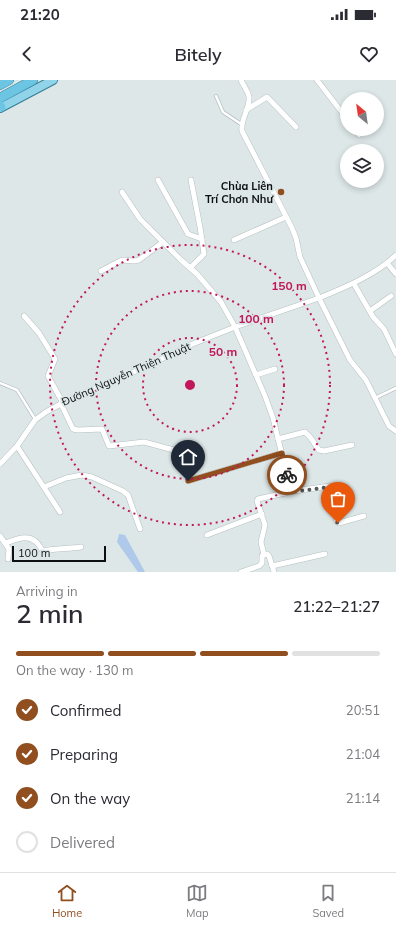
<!DOCTYPE html>
<html lang="en">
<head>
<meta charset="utf-8">
<style>
	body { margin:0; font-family:Mulish,sans-serif; background:#f2f2f3; color:#2b2b33; height:100vh; display:flex; flex-direction:column; font-size:15px; white-space:nowrap }
	* { box-sizing:border-box; margin:0 }
	p { font-size:13px; color:#7c7c81 }
	.icon { flex:none; width:22px; height:22px; fill:none; stroke:currentColor; stroke-width:2; stroke-linecap:round; stroke-linejoin:round }
	.map { position:relative; height:492px; overflow:hidden }
	.drawer { display:flex; flex-direction:column; background:#fff; flex:1 }
	.drawer>* { flex:none }
	.needle { width:26px; rotate:331deg }
	.fabs { position:absolute; left:340px; top:12px; display:grid; gap:8px }
	.fabs a { display:grid; place-items:center; width:44px; height:44px; border-radius:50%; background:#fff; box-shadow:0 2px 6px #0003; font-size:20px }
	.scale { position:absolute; left:12px; bottom:10px; width:94px; box-sizing:border-box; padding-left:4px; border:2px solid #0c1010; border-top:0; font-size:11px; line-height:14px; white-space:nowrap; color:#0c1010; -webkit-text-stroke:3px #dde7e7; paint-order:stroke }
	.pin { position:absolute; display:grid; place-items:center; width:34px; height:34px; color:#fff; margin:-41px -17px; border-radius:50% 50% 50% 0; rotate:-45deg; box-shadow:0 0 4px #0007 }
	.pin .icon { rotate:45deg }
	.courier { position:absolute; display:grid; place-items:center; width:40px; height:40px; margin:-20px; border:3px solid #914e1f; border-radius:50%; background:#fff; color:#222; box-shadow:0 1px 5px #0007 }
	.summary em { font-style:normal; font-weight:600 }
	.summary div { display:flex; flex-direction:column-reverse }
	.summary { display:flex; align-items:center; justify-content:space-between; height:68px; padding:0 16px }
	h1 { font-size:26px; font-weight:600; line-height:30px }
	.bar { display:grid; grid-template-columns:repeat(4,1fr); gap:6px 4px; align-content:center; height:48px; padding:0 16px }
	.bar i { height:5px; border-radius:3px; background:#e1e1e2 }
	.bar .on { background:#914e1f }
	.bar p { grid-column:span 4 }
	ol { padding:0 16px; list-style:none }
	li { display:flex; align-items:center; gap:12px; height:44px }
	li p { margin-inline-start:auto }
	li .icon { padding:4px; border-radius:50%; background:#914e1f; color:#fff; stroke-width:4 }
	li:last-child { color:#7c7c81 }
	li i { width:22px; height:22px; border:2px solid #e1e1e2; border-radius:50% }
	.status { display:flex; justify-content:space-between; align-items:center; height:28px; padding:0 20px; background:#fff; direction:ltr }
	.status svg { height:11px; fill:currentColor }
	header { display:flex; justify-content:space-between; align-items:center; height:52px; padding:0 16px; background:#fff; font-size:18px; font-weight:600 }
	.tab-bar { display:flex; justify-content:space-around; align-items:center; height:56px; border-top:1px solid #e1e1e2; background:#fff; font-size:11px; color:#7c7c81 }
	.tab-bar a { display:grid; justify-items:center; gap:2px }
	.tab-bar .on { color:#914e1f }
	.map>svg:first-child { display:block }
</style>
</head>
<body>
<div class="status"><b>21:20</b><svg viewBox="0 0 49 12"><path d="M0 12V9h3v3zM5 12V6h3v6zM10 12V3h3v9zM15 12V0h3v12zM26 1h20v11H26zM47 4h2v5h-2z"/></svg></div>
<header><svg class="icon" aria-label="back" viewBox="0 0 24 24"><path d="M15 5l-7 7 7 7"/></svg>Bitely<svg class="icon" aria-label="heart" viewBox="0 0 24 24"><path d="M12 20l-8-8c-3-5 5-10 8-4 3-6 11-1 8 4z"/></svg></header>
<div class="map">
<svg width="396" height="492" viewBox="0 0 396 492">
	<rect width="100%" height="100%" fill="#dde7e7"/>
	<path fill="#aec9e9" d="M119 454 125 455 145 492H138L117 462Z"/>
	<g fill="none" stroke-linecap="round" stroke-linejoin="round">
		<g stroke="#b5bfbf" stroke-width="4">
			<g id="service">
				<path d="M216 16 223 32 241 44"/>
				<path d="M0 303 17 310 35 339"/>
				<path d="M375 318 396 308"/>
			</g>
		</g>
		<g stroke="#b5bfbf" stroke-width="6">
			<g id="minor">
				<path d="M317 0 347 39"/>
				<path d="M246 30 267 17 296 47"/>
				<path d="M354 49 359 55"/>
				<path d="M158 100 188 154 202 159"/>
				<path d="M122 112 140 139 181 180 197 194 221 222 235 247 265 316 273 338 291 412"/>
				<path d="M234 160 286 137"/>
				<path d="M396 175C377 194 344 208 319 218L350 280 366 300 389 346 396 351"/>
				<path d="M387 183 396 194"/>
				<path d="M190 188 204 174 200 147 191 100"/>
				<path d="M101 191 122 180 134 181 139 180 163 162"/>
				<path d="M354 204 373 237 384 249 396 274"/>
				<path d="M370 231 391 216"/>
				<path d="M24 236 39 253 55 279 48 296 63 323"/>
				<path d="M256 295 275 289"/>
				<path d="M61 324 73 349 78 350 102 349 109 366 144 362 185 373"/>
				<path d="M278 359 305 352 310 357 319 370 324 371 352 365"/>
				<path d="M17 366 60 432"/>
				<path d="M0 384 17 366 35 340 46 332 68 320 143 288 190 265 235 247 319 218 300 177 296 158 292 148 242 51C240 40 250 29 249 17 248 11 243 5 241 0"/>
				<path d="M188 401 282 373"/>
				<path d="M44 407 66 398 82 395 92 397 123 411 128 415 140 449"/>
				<path d="M207 455 262 434"/>
				<path d="M0 456 9 469 8 479"/>
				<path d="M6 463C14 460 27 454 35 461 39 463 40 468 43 471 56 468 68 469 81 467"/>
				<path d="M272 486 325 474"/>
				<path d="M241 492 259 486 262 483V476L264 475"/>
				<path d="M274 492 269 476 267 474 264 475 261 462 265 445 257 421 258 419 294 411 330 406 331 407 337 442 339 443 364 436"/>
			</g>
		</g>
		<g stroke="#337d95" stroke-width="10">
			<path id="primary" d="M0 28 53 0"/>
		</g>
		<g stroke="#337d95" stroke-width="10">
			<g id="trunk">
				<path d="M0 5 9 0"/>
				<path d="M0 18 33 0"/>
				<path d="M0 26 1 27"/>
			</g>
		</g>
		<use href="#service" stroke="#fff" stroke-width="2.5"/>
		<use href="#minor" stroke="#fff" stroke-width="5"/>
		<use href="#primary" stroke="#91d4ea" stroke-width="8"/>
		<use href="#trunk" stroke="#6cc6e3" stroke-width="9"/>
	</g>
	<g fill="none" stroke-linecap="round" stroke-linejoin="round">
		<path stroke="#555b5b" stroke-width="4" stroke-dasharray="0 7.2" d="M287 395 291 412 330 407 336 442 338 443"/>
		<path stroke="#914e1f" stroke-width="5" d="M188 401 282 373 287 395"/>
	</g>
	<g fill="none" stroke="#c2185b" stroke-width="2" stroke-dasharray="2 4">
		<circle cx="190" cy="305" r="47"/>
		<circle cx="190" cy="305" r="94"/>
		<circle cx="190" cy="305" r="140"/>
	</g>
	<circle fill="#914e1f" stroke="#dde7e7" stroke-width="1.5" cx="281" cy="112" r="4"/>
	<g text-anchor="middle" stroke-width="3.5" stroke-linejoin="round" paint-order="stroke">
		<g font-size="11" font-weight="bold" fill="#0c1010" stroke="#dde7e7" text-anchor="end">
			<text x="273" y="110">Chùa Liên<tspan x="273" dy="13">Trí Chơn Như</tspan></text>
		</g>
		<g font-size="11" fill="#0c1010" stroke="#dde7e7">
			<text transform="translate(126 294) rotate(-24)" y="4">Đường Nguyễn Thiện Thuật</text>
		</g>
	</g>
	<circle cx="190" cy="305" r="6" fill="#c2185b" stroke="#dde7e7" stroke-width="2"/>
	<g font-size="12" text-anchor="middle" font-weight="bold" fill="#c2185b" stroke="#dde7e7" stroke-width="3.5" stroke-linejoin="round" paint-order="stroke">
		<text x="289" y="210">150 m</text>
		<text x="256" y="243">100 m</text>
		<text x="223" y="276">50 m</text>
	</g>
</svg>
<div class="fabs">
<a><svg class="needle" viewBox="-14 -14 28 28"><path d="M0-13l5 13h-10z" fill="#e53935"/><path d="M0 13l5-13h-10z" fill="#7c7c81"/></svg></a>
<a><svg class="icon" aria-label="layers" viewBox="0 0 24 24"><path d="M12 4l9 5-9 5-9-5zM3 14l9 5 9-5"/></svg></a>
</div>
<div class="scale">100 m</div>
<div class="pin" style="left:338px;top:443px;background:#ea580c"><svg class="icon" aria-label="bag" viewBox="0 0 24 24"><path d="M5 8h14l-1 12H6zM9 8a3 3 0 0 1 6 0"/></svg></div>
<div class="pin" style="left:188px;top:401px;background:#1f2937"><svg class="icon" aria-label="home" viewBox="0 0 24 24"><path d="M3 11l9-7 9 7M6 9v11h12V9"/></svg></div>
<div class="courier" style="left:287px;top:395px"><svg class="icon" aria-label="bike" viewBox="0 0 24 24"><circle cx="6" cy="16" r="4"/><circle cx="18" cy="16" r="4"/><path d="M6 16l4-8h5l3 8M10 8l3 8H6M13 5h3"/></svg></div>
</div>
<section class="drawer">
<div class="summary"><div><h1>2 min</h1><p>Arriving in</p></div><em>21:22–21:27</em></div>
<div class="bar"><i class="on"></i><i class="on"></i><i class="on"></i><i></i><p>On the way · 130 m</p></div>
<ol>
<li><svg class="icon" aria-label="check" viewBox="0 0 24 24"><path d="M5 12l5 5 9-10"/></svg>Confirmed<p>20:51</p></li>
<li><svg class="icon" aria-label="check" viewBox="0 0 24 24"><path d="M5 12l5 5 9-10"/></svg>Preparing<p>21:04</p></li>
<li><svg class="icon" aria-label="check" viewBox="0 0 24 24"><path d="M5 12l5 5 9-10"/></svg>On the way<p>21:14</p></li>
<li><i></i>Delivered</li>
</ol>
</section>
<nav class="tab-bar">
<a class="on"><svg class="icon" aria-label="home" viewBox="0 0 24 24"><path d="M3 11l9-7 9 7M6 9v11h12V9"/></svg>Home</a>
<a><svg class="icon" aria-label="map" viewBox="0 0 24 24"><path d="M3 6l6-2 6 2 6-2v14l-6 2-6-2-6 2zM9 4v14M15 6v14"/></svg>Map</a>
<a><svg class="icon" aria-label="saved" viewBox="0 0 24 24"><path d="M7 4h10v16l-5-4-5 4z"/></svg>Saved</a>
</nav>
</body>
</html>
